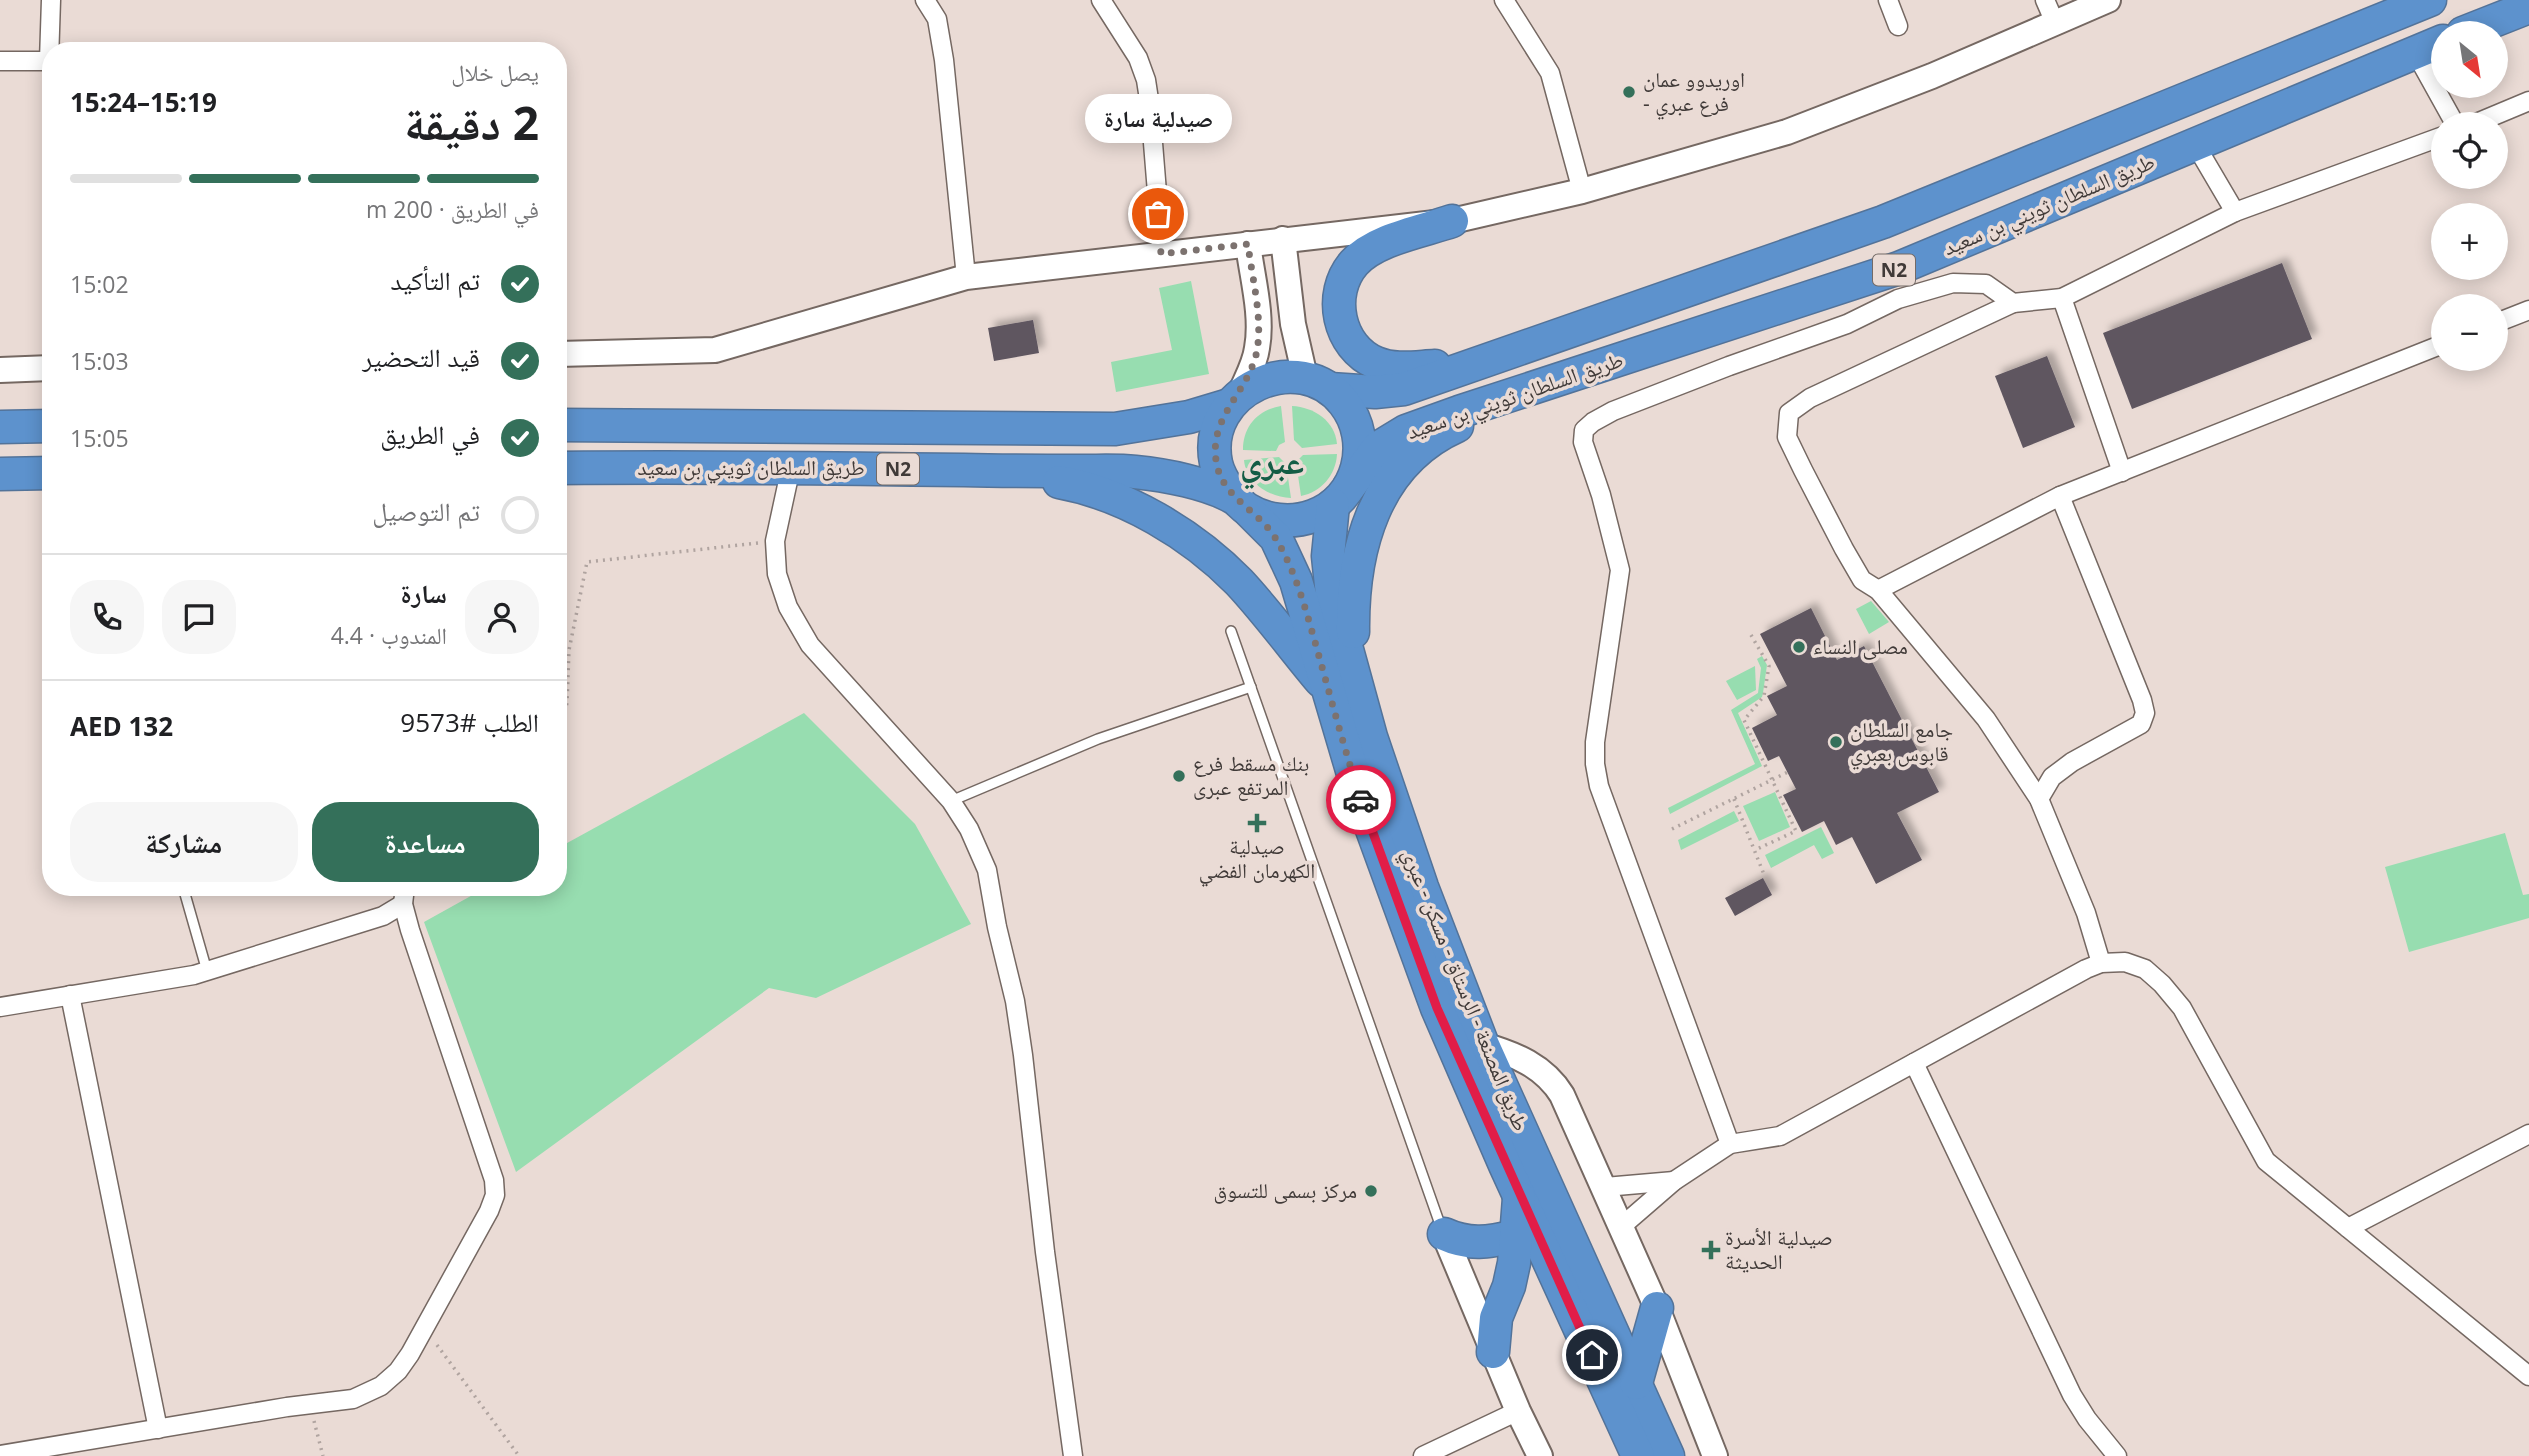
<!DOCTYPE html>
<html lang="ar">
<head>
<meta charset="utf-8">
<style>
	body { margin:0; font-family:"Open Sans","Noto Naskh Arabic",sans-serif; background:#f6f6f6; color:#202124; direction:rtl; height:100vh; display:flex; flex-direction:column; font-size:26px; white-space:nowrap }
	* { box-sizing:border-box; margin:0 }
	p { font-size:23px; color:#757577 }
	.icon { flex:none; width:38px; height:38px; fill:none; stroke:currentColor; stroke-width:2; stroke-linecap:round; stroke-linejoin:round }
	.map { position:relative; flex:1; overflow:hidden; direction:ltr }
	.drawer { position:absolute; left:42px; top:42px; width:525px; height:854px; display:flex; flex-direction:column; background:#fff; border-radius:28px; box-shadow:0 4px 18px #0003; direction:rtl }
	.drawer>* { flex:none }
	.needle { width:46px; rotate:150deg }
	.fabs { position:absolute; left:2431px; top:21px; display:grid; gap:14px }
	.fabs a { display:grid; place-items:center; width:77px; height:77px; border-radius:50%; background:#fff; box-shadow:0 4px 18px #0003; font-size:35px }
	.pin { position:absolute; display:grid; place-items:center; width:60px; height:60px; color:#fff; margin:-30px; border:4px solid #fff; border-radius:50%; box-shadow:0 2px 7px #0007 }
	.courier { position:absolute; display:grid; place-items:center; width:70px; height:70px; margin:-35px; border:5px solid #e11d48; border-radius:50%; background:#fff; color:#222; box-shadow:0 2px 9px #0007 }
	.bubble { position:absolute; height:49px; border-radius:24px; background:#fff; box-shadow:0 4px 18px #0003; font-size:23px; font-weight:700; line-height:49px; text-align:center; direction:rtl }
	.head em { font-style:normal; font-weight:700 }
	.head div { display:flex; flex-direction:column-reverse }
	.head { display:flex; align-items:center; justify-content:space-between; height:119px; padding:0 28px }
	h1 { font-size:46px; font-weight:700; line-height:52px }
	.bar { display:grid; grid-template-columns:repeat(4,1fr); gap:10px 7px; align-content:center; height:84px; padding:0 28px }
	.bar i { height:9px; border-radius:5px; background:#e0e0e0 }
	.bar .current { background:#34705a }
	.bar p { grid-column:span 4 }
	.line { display:flex; align-items:center; gap:18px; padding:0 28px; border-top:2px solid #e0e0e0 }
	.line div { flex:1 }
	.round { display:grid; place-items:center; flex:none; width:74px; height:74px; border-radius:28px; background:#f6f6f6 }
	ol { padding:0 28px; list-style:none }
	li { display:flex; align-items:center; gap:21px; height:77px }
	li p { margin-inline-start:auto }
	li .icon { padding:7px; border-radius:50%; background:#34705a; color:#fff; stroke-width:4 }
	li:last-child { color:#757577 }
	li i { width:38px; height:38px; border:4px solid #e0e0e0; border-radius:50% }
	.primary-button { display:flex; gap:14px; margin-top:auto; padding:14px 28px }
	.primary-button a { flex:1; height:80px; border-radius:28px; background:#34705a; color:#fff; font-size:28px; font-weight:700; line-height:80px; text-align:center }
	.primary-button a+a { background:#f6f6f6; color:#202124 }
	.map>svg:first-child { display:block }
</style>
</head>
<body>
<div class="map">
<svg width="2529" height="1456" viewBox="0 0 2529 1456">
	<defs>
		<filter id="shadow"><feDropShadow dx="6" dy="-6" stdDeviation="3.5" flood-color="#0004"/></filter>
	</defs>
	<rect width="100%" height="100%" fill="#eadbd5"/>
	<g fill="#97ddb0">
		<path d="M1191 281 1209 374 1116 392 1111 362 1172 350 1159 288Z"/>
		<path d="M1281 406 1285 442 1279 445 1276 451 1243 450C1243 427 1257 410 1281 406Z"/>
		<path d="M1292 406C1314 407 1335 421 1337 444L1302 448 1294 440Z"/>
		<path d="M1337 454C1336 475 1321 492 1301 496L1296 462 1303 455Z"/>
		<path d="M1279 457 1286 464 1291 498C1269 497 1246 483 1244 460Z"/>
		<path d="M1871 601 1889 622 1869 634 1856 609Z"/>
		<path d="M1762 656 1767 665 1763 693 1762 697 1738 713 1762 766 1670 814 1668 808 1755 764 1731 710 1758 693 1761 668 1757 659Z"/>
		<path d="M1755 666 1756 690 1737 700 1726 681Z"/>
		<path d="M804 713 915 824 971 924 816 998 769 988 516 1172 424 922 487 887H558V848Z"/>
		<path d="M1775 792 1790 827 1759 841 1743 806Z"/>
		<path d="M1734 811 1739 821 1681 850 1678 840Z"/>
		<path d="M1821 827 1834 853 1822 859 1814 845 1771 868 1765 855Z"/>
		<path d="M2505 833 2523 895 2529 894V918L2409 952 2385 867Z"/>
	</g>
	<g fill="#5f5660" filter="url(#shadow)">
		<path d="M2282 263 2312 339 2132 409 2103 333Z"/>
		<path d="M1033 320 1039 353 994 361 988 328Z"/>
		<path d="M2047 356 2075 427 2023 448 1995 376Z"/>
		<path d="M1811 608 1837 660 1864 646 1939 792 1897 813 1922 860 1876 884 1852 837 1836 845 1824 821 1802 832 1783 795 1796 789 1779 756 1768 761 1752 728 1777 715 1767 696 1787 686 1760 634Z"/>
		<path d="M1763 878 1772 895 1735 916 1725 898Z"/>
	</g>
	<g fill="none" stroke-linecap="round" stroke-linejoin="round">
		<g stroke="#756862" stroke-width="12">
			<g id="lane">
				<path d="M1231 631 1442 1230"/>
				<path d="M951 801 1098 739 1251 687"/>
				<path d="M183 887 207 971"/>
			</g>
		</g>
		<g stroke="#756862" stroke-width="21">
			<g id="street">
				<path d="M925 0 937 19 944 60 966 277"/>
				<path d="M1101 0 1138 58 1146 80 1150 106 1162 254"/>
				<path d="M1504 0 1550 73 1582 191"/>
				<path d="M1888 0 1898 26"/>
				<path d="M2045 0 2055 23"/>
				<path d="M2415 52 2455 124"/>
				<path d="M0 61H51"/>
				<path d="M49 61 51 0"/>
				<path d="M2474 124 2529 101"/>
				<path d="M2195 144 2235 212"/>
				<path d="M2062 298 2122 472"/>
				<path d="M2013 303 1810 398 1789 413 1787 437 1803 470 1844 549 1862 580 1878 590 1986 719 2039 799 2086 913 2101 963"/>
				<path d="M2496 323 2529 310"/>
				<path d="M791 467 775 541 777 574 788 607 810 645 951 801 969 829 987 870 997 927 1015 1001 1023 1055 1045 1252 1073 1456"/>
				<path d="M1878 590 2060 496 2443 344"/>
				<path d="M2039 799 2052 777 2072 762 2141 724 2145 713 2142 700 2060 496"/>
				<path d="M70 995 158 1429"/>
				<path d="M0 1007 194 975 383 916 403 904"/>
				<path d="M1914 1063 2072 1395 2087 1419 2117 1456"/>
				<path d="M1730 1144 1599 786 1595 764V742L1620 570 1601 495 1583 442 1584 430 1593 422 1613 411 1729 366 1847 324 1898 299 1953 283 1986 284 2013 303 2062 298 2235 212 2443 136"/>
				<path d="M1605 1187 1674 1181"/>
				<path d="M1622 1226 1674 1181 1730 1144 1780 1136 2086 969 2101 963 2125 962 2145 969 2162 984 2182 1008 2266 1161 2529 1376"/>
				<path d="M2348 1228 2529 1134"/>
				<path d="M0 1455 287 1407 353 1399 381 1386 398 1371 410 1354 489 1211 495 1195 494 1180 410 930 403 904 405 887"/>
				<path d="M1423 1456 1518 1411"/>
			</g>
		</g>
		<g stroke="#756862" stroke-width="28">
			<g id="secondary">
				<path d="M1283 239 1293 324 1305 377"/>
				<path d="M558 354 715 350 966 277 1452 221 1582 191 1787 132 1932 76 2108 0"/>
				<path d="M0 370 51 368"/>
				<path d="M1240 394C1246 379 1255 364 1257 348 1263 315 1252 277 1248 244"/>
				<path d="M1483 1045C1515 1054 1544 1066 1562 1095L1657 1308 1715 1456"/>
				<path d="M1444 1234 1518 1411 1540 1456"/>
			</g>
		</g>
		<g stroke="#537399" stroke-width="35">
			<g id="highway">
				<path d="M2463 33 2529 7"/>
				<path d="M1435 366C1415 367 1395 371 1376 363 1338 347 1327 294 1354 263 1375 239 1423 231 1452 221"/>
				<path d="M1330 389 1375 392 1404 389 1883 222 2430 0"/>
				<path d="M558 425 1115 429 1189 417 1229 405"/>
				<path d="M0 427 51 426"/>
				<path d="M558 468C693 467 828 468 964 470 1004 471 1044 471 1084 471 1100 471 1118 470 1135 472 1165 475 1208 483 1234 498 1239 501 1242 506 1247 509 1266 521 1291 524 1313 516 1359 500 1374 441 1344 403 1299 345 1201 391 1216 463 1219 477 1227 487 1234 498"/>
				<path d="M0 474 51 473"/>
				<path d="M1059 482C1125 494 1192 534 1239 582 1268 613 1293 648 1321 681"/>
				<path d="M1349 487 1378 448 1406 431 1459 412 1899 268 2443 41"/>
				<path d="M1333 505 1328 556 1332 595 1371 737 1422 887 1483 1045 1668 1456"/>
				<path d="M1250 512 1276 538 1296 581 1359 794 1437 1008 1505 1165 1638 1456"/>
				<path d="M1353 632C1352 550 1374 463 1457 426"/>
				<path d="M1444 1234C1470 1246 1489 1242 1516 1236"/>
				<path d="M1493 1352 1496 1318 1509 1286 1514 1263 1519 1198"/>
				<path d="M1636 1383 1657 1308"/>
			</g>
		</g>
		<g stroke="#b0a4a0" stroke-width="3.5" stroke-dasharray="2 5" stroke-linecap="butt">
			<path d="M1751 635 1769 666 1764 696 1744 720 1796 831 1755 850"/>
			<path d="M558 739 567 703 569 650 587 562 758 543"/>
			<path d="M1734 799 1765 877"/>
			<path d="M1672 829 1788 772"/>
			<path d="M437 1345 519 1456"/>
			<path d="M314 1421 323 1456"/>
		</g>
		<use href="#lane" stroke="#fff" stroke-width="9"/>
		<use href="#street" stroke="#fff" stroke-width="18"/>
		<use href="#secondary" stroke="#fff" stroke-width="24"/>
		<use href="#highway" stroke="#5d92cd" stroke-width="32"/>
	</g>
	<g fill="none" stroke-linecap="round" stroke-linejoin="round">
		<path stroke="#7c726f" stroke-width="7" stroke-dasharray="0 12.6" d="M1158 214 1161 254 1248 244C1252 280 1265 324 1255 359 1243 396 1210 419 1216 460 1221 498 1258 509 1276 539 1295 570 1305 607 1315 642 1330 695 1344 748 1361 800"/>
		<path stroke="#e11d48" stroke-width="9" d="M1361 800 1437 1008 1592 1355"/>
	</g>
	<g fill="#34705a" stroke="#eadbd5" stroke-width="2.5">
		<circle cx="1629" cy="92" r="7"/>
		<circle cx="1799" cy="647" r="7"/>
		<circle cx="1836" cy="742" r="7"/>
		<circle cx="1179" cy="776" r="7"/>
		<path d="M1253.5 812.5h7v7h7v7h-7v7h-7v-7h-7v-7h7z"/>
		<circle cx="1371" cy="1191" r="7"/>
		<path d="M1707.5 1239.5h7v7h7v7h-7v7h-7v-7h-7v-7h7z"/>
	</g>
	<g text-anchor="middle" stroke-width="7" stroke-linejoin="round" paint-order="stroke">
		<g fill="#eadbd5" stroke="#736a67" stroke-width="2">
			<rect x="1873" y="254.5" width="42" height="31" rx="5"/>
			<rect x="877" y="453.5" width="42" height="31" rx="5"/>
		</g>
		<g font-size="19" font-weight="bold" fill="#403a38">
			<text x="1894" y="277">N2</text>
			<text x="898" y="476">N2</text>
		</g>
		<g font-size="21" fill="#403a38" stroke="#eadbd5" text-anchor="start">
			<text x="1643" y="87">اوريدوو عمان<tspan x="1643" dy="24">- فرع عبري</tspan></text>
			<text x="1813" y="654">مصلى النساء</text>
			<text x="1850" y="737">جامع السلطان<tspan x="1850" dy="24">قابوس بعبري</tspan></text>
			<text x="1193" y="771">بنك مسقط فرع<tspan x="1193" dy="24">المرتفع عبرى</tspan></text>
			<text x="1257" y="854" text-anchor="middle">صيدلية<tspan x="1257" dy="24">الكهرمان الفضي</tspan></text>
			<text x="1357" y="1198" text-anchor="end">مركز بسمى للتسوق</text>
			<text x="1725" y="1245">صيدلية الأسرة<tspan x="1725" dy="24">الحديثة</tspan></text>
		</g>
		<g font-size="21" fill="#403a38" stroke="#eadbd5">
			<text transform="translate(2049 205) rotate(-23)" y="7">طريق السلطان ثويني بن سعيد</text>
			<text transform="translate(1515 396) rotate(-19)" y="7">طريق السلطان ثويني بن سعيد</text>
			<text x="751" y="475">طريق السلطان ثويني بن سعيد</text>
			<text transform="translate(1465 990) rotate(68)" y="7">طريق المصنعة - الرستاق - مسكن - عبري</text>
		</g>
		<g font-size="35" font-weight="bold" fill="#135d46" stroke="#eadbd5">
			<text x="1272" y="474">عبري</text>
		</g>
	</g>
</svg>
<div class="fabs">
<a><svg class="needle" viewBox="-14 -14 28 28"><path d="M0-13l5 13h-10z" fill="#e53935"/><path d="M0 13l5-13h-10z" fill="#757577"/></svg></a>
<a><svg class="icon" aria-label="locate" viewBox="0 0 24 24"><circle cx="12" cy="12" r="6"/><path d="M12 2v4M12 18v4M2 12h4M18 12h4"/></svg></a>
<a>+</a>
<a>−</a>
</div>
<div class="pin" style="left:1158px;top:214px;background:#ea580c"><svg class="icon" aria-label="bag" viewBox="0 0 24 24"><path d="M5 8h14l-1 12H6zM9 8a3 3 0 0 1 6 0"/></svg></div>
<div class="pin" style="left:1592px;top:1355px;background:#1f2937"><svg class="icon" aria-label="home" viewBox="0 0 24 24"><path d="M3 11l9-7 9 7M6 9v11h12V9"/></svg></div>
<div class="courier" style="left:1361px;top:800px"><svg class="icon" aria-label="car" viewBox="0 0 24 24"><path d="M5 17H2v-5l4-1 3-4h7l3 4 3 1v5h-3M9 17h6M6 11h13"/><circle cx="7" cy="17" r="2"/><circle cx="17" cy="17" r="2"/></svg></div>
<div class="bubble" style="left:1085px;top:94px;width:147px">صيدلية سارة</div>
<section class="drawer">
<div class="head"><div><h1>2 دقيقة</h1><p>يصل خلال</p></div><em>15:19–15:24</em></div>
<div class="bar"><i class="current"></i><i class="current"></i><i class="current"></i><i></i><p>في الطريق · 200 m</p></div>
<ol>
<li><svg class="icon" aria-label="check" viewBox="0 0 24 24"><path d="M5 12l5 5 9-10"/></svg>تم التأكيد<p>15:02</p></li>
<li><svg class="icon" aria-label="check" viewBox="0 0 24 24"><path d="M5 12l5 5 9-10"/></svg>قيد التحضير<p>15:03</p></li>
<li><svg class="icon" aria-label="check" viewBox="0 0 24 24"><path d="M5 12l5 5 9-10"/></svg>في الطريق<p>15:05</p></li>
<li><i></i>تم التوصيل</li>
</ol>
<div class="line" style="height:126px"><a class="round"><svg class="icon" aria-label="person" viewBox="0 0 24 24"><circle cx="12" cy="8" r="4"/><path d="M4 21q1-7 8-7t8 7"/></svg></a><div><b>سارة</b><p>المندوب · 4.4</p></div><a class="round"><svg class="icon" aria-label="chat" viewBox="0 0 24 24"><path d="M4 5h16v11H9l-5 4z"/></svg></a><a class="round"><svg class="icon" aria-label="phone" viewBox="0 0 24 24"><path d="M5 4h4l2 5-3 2q2 4 5 5l2-3 5 2v4C11 20 4 13 5 4z"/></svg></a></div>
<div class="line" style="height:91px"><div>الطلب #9573</div><b>AED 132</b></div>
<div class="primary-button"><a>مساعدة</a><a>مشاركة</a></div>
</section>
</div>
</body>
</html>
